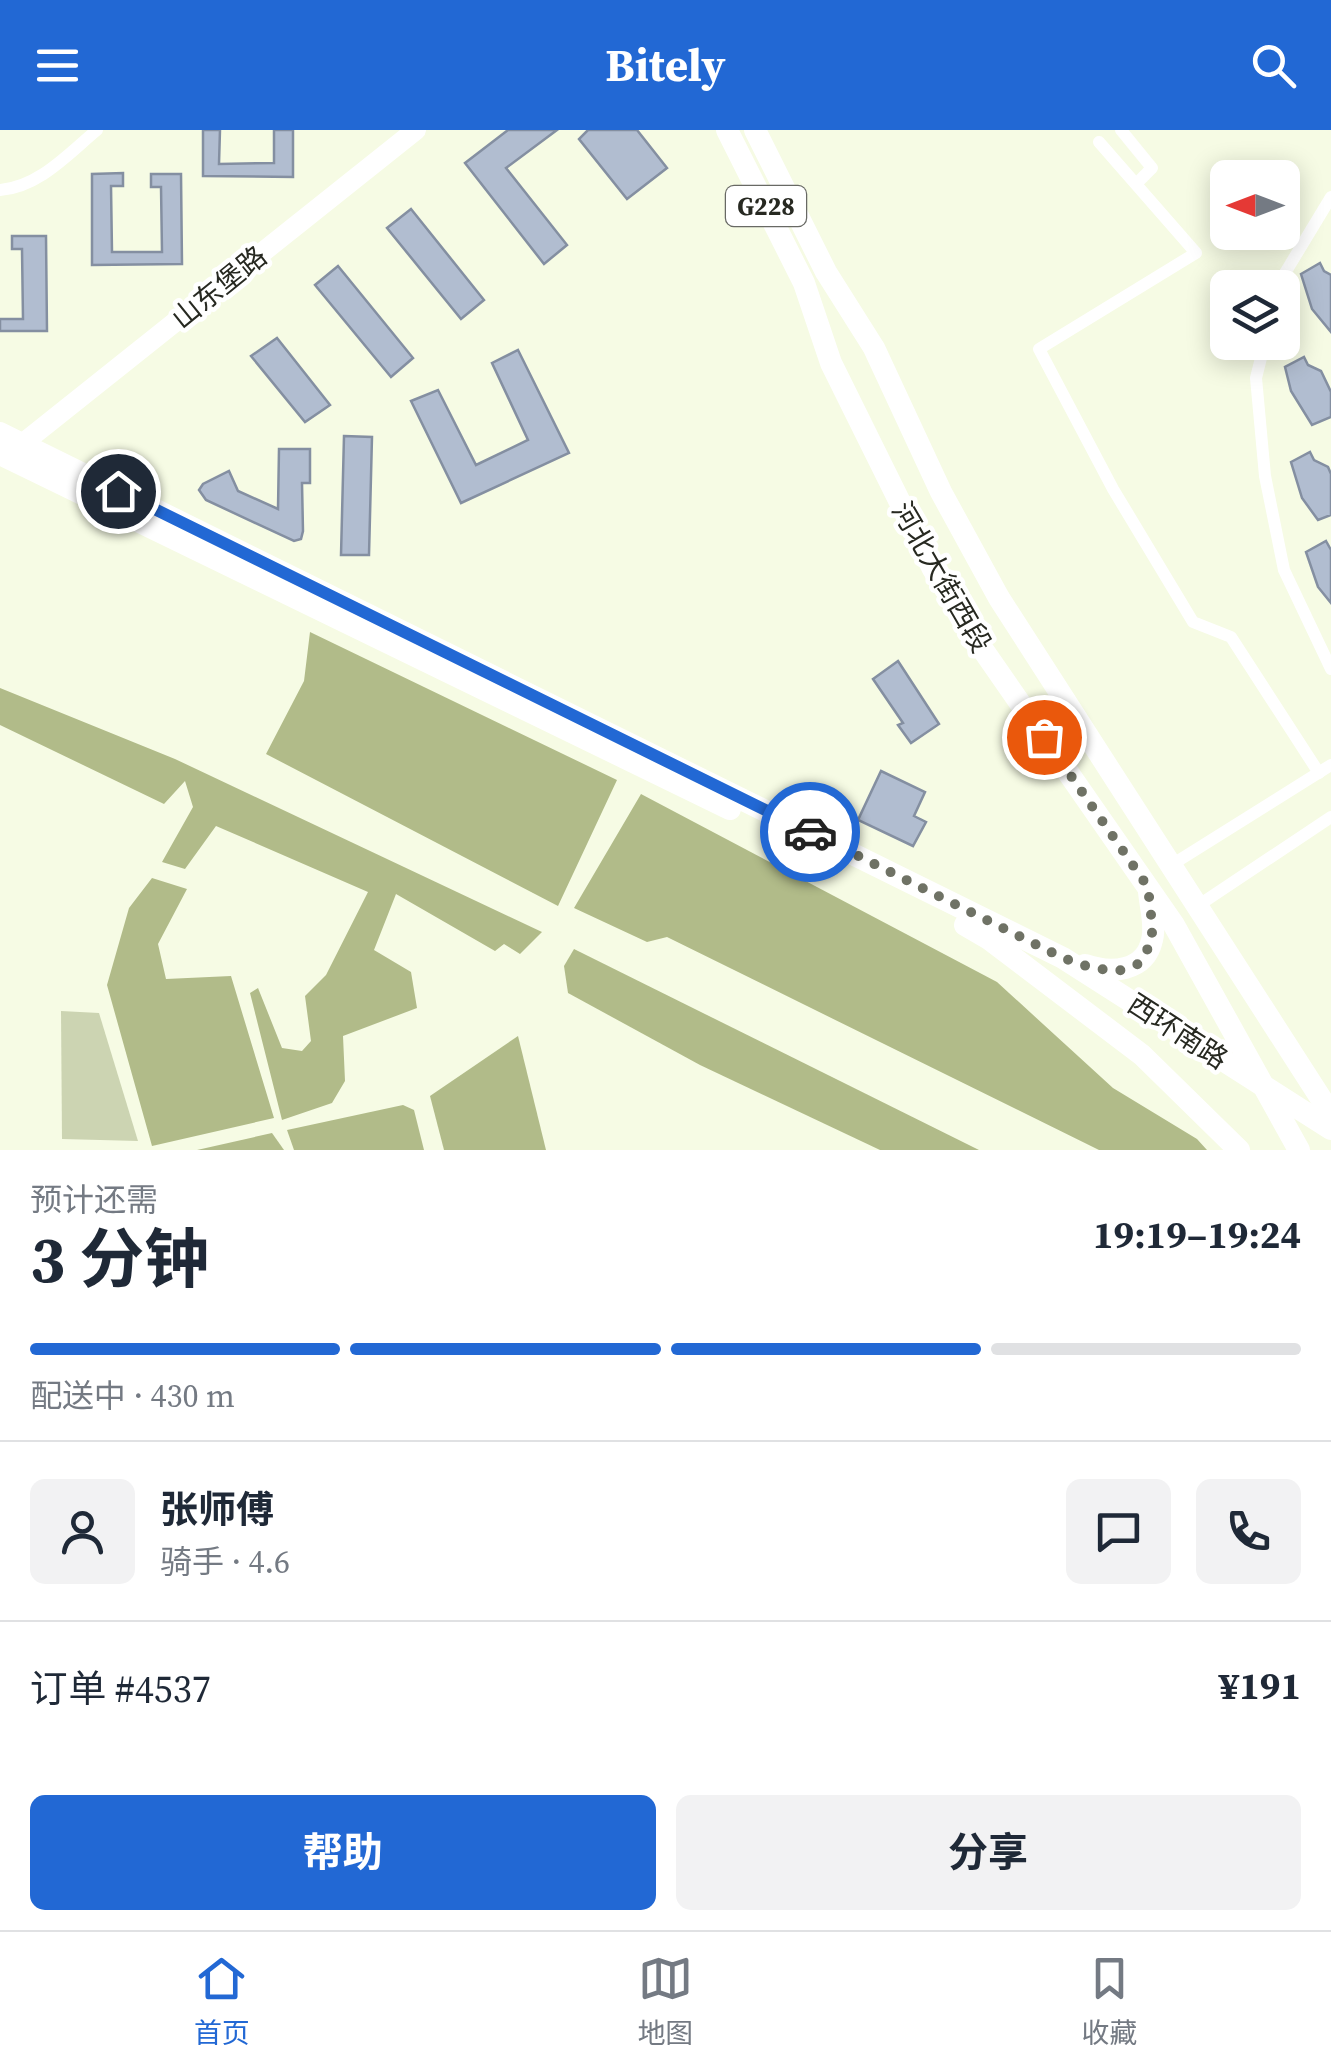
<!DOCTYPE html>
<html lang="zh">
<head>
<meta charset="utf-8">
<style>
	body { margin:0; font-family:"Source Serif 4","Noto Sans SC",serif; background:#f2f2f3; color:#1f2937; height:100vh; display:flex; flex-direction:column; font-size:38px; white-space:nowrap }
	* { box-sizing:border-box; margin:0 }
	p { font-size:32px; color:#747a83 }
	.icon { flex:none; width:55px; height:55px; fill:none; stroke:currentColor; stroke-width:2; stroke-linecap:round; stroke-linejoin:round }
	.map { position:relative; height:1020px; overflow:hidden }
	.details { display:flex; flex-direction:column; background:#fff; flex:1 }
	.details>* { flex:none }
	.needle { width:65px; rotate:270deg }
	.buttons { position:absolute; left:1210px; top:30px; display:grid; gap:20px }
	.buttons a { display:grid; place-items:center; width:90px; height:90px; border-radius:15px; background:#fff; box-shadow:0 5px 25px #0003; font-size:50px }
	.pin { position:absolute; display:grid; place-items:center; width:85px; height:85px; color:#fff; margin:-42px; border:5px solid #fff; border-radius:50%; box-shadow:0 2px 10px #0007 }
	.courier { position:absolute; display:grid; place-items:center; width:100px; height:100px; margin:-50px; border:8px solid #2268d4; border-radius:50%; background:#fff; color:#222; box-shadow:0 2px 12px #0007 }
	.overview em { font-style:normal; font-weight:700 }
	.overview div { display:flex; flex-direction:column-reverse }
	.overview { display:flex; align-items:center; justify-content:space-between; height:170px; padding:0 30px }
	h1 { font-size:65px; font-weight:700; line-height:75px }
	.bar { display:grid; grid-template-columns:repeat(4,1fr); gap:15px 10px; align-content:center; height:120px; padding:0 30px }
	.bar i { height:12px; border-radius:8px; background:#e0e1e3 }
	.bar .on { background:#2268d4 }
	.bar p { grid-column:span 4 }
	.line { display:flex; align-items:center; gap:25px; padding:0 30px; border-top:2px solid #e0e1e3 }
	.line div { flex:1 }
	.round { display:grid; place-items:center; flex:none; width:105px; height:105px; border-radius:15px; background:#f2f2f3 }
	.cta { display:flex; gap:20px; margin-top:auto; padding:20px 30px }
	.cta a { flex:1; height:115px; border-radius:15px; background:#2268d4; color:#fff; font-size:40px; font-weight:700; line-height:115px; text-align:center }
	.cta a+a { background:#f2f2f3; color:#1f2937 }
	header { display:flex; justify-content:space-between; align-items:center; height:130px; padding:0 30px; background:#2268d4; color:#fff; font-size:45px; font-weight:700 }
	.tabs { display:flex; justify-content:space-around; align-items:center; height:140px; border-top:2px solid #e0e1e3; background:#fff; font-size:28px; color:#747a83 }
	.tabs a { display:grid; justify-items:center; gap:5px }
	.tabs .on { color:#2268d4 }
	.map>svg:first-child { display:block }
</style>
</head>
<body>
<header><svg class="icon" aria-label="menu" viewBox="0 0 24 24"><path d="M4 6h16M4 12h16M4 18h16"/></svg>Bitely<svg class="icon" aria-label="search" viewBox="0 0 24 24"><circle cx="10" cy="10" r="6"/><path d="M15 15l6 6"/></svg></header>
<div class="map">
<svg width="1331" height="1020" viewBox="0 0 1331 1020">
	<rect width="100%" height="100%" fill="#f6fbe4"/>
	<path fill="#ccd4b2" d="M61 881 99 883 138 1011 62 1009Z"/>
	<g fill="#b1bb89">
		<path d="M310 502 617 650 558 776 266 624 304 551Z"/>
		<path d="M0 558 175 629 542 802 520 824 504 814 495 821 396 764 374 820 411 842 417 878 343 906 345 951 332 973 282 990 250 863 258 858 282 918 302 921 311 911 305 866 326 845 368 762 216 696 185 739 162 732 193 677 185 651 164 674 0 595Z"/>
		<path d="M641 664 997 852 1113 958 1197 1009 1207 1020H1099L667 807 647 812 574 778Z"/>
		<path d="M152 748 187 759 158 814 166 849 231 846 274 988 152 1016 107 855 129 778Z"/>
		<path d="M574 819 979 1020H880L700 935 568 863 564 836Z"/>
		<path d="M518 906 546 1020H444L430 966Z"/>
		<path d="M403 975 414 980 424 1020H294L287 1000Z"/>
		<path d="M272 1003 284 1020H197Z"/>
	</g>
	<g fill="#b1bdd0" stroke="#848fa1" stroke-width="2.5">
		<path d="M203 0H220L219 34 274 33V0H293V47L203 46Z"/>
		<path d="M508 0H557L506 38 567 115 544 134 465 33Z"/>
		<path d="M588 0H637L667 38 627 69 579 9Z"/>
		<path d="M123 43V56H111L112 122H162L161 57H151V44H181L182 134 92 135V44Z"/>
		<path d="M411 79 484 170 461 189 387 98Z"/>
		<path d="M12 106H46L47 201H0V189H23L22 119H12Z"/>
		<path d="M1320 133 1324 141 1331 145V202L1312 179 1301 144Z"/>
		<path d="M338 136 413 228 391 247 315 155Z"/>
		<path d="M277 208 330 275 305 292 251 226Z"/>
		<path d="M518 220 569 323 461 373 411 271 438 260 476 335 528 310 492 233Z"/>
		<path d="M1304 227 1308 235 1321 241 1331 262V287L1312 295 1291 261 1285 237Z"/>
		<path d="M344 306 372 307 369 425H341Z"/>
		<path d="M279 319H310V353H302L303 401 301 409 294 411 206 370 199 360 203 354 229 341 238 361 278 379Z"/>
		<path d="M1310 322 1314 330 1328 337 1331 344V385L1318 390 1302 368 1291 332Z"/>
		<path d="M1326 411 1331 420V473L1318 457 1306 422Z"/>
		<path d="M898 531 939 594 911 613 898 595 903 593 873 549Z"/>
		<path d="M881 641 925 662 914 686 926 692 913 716 858 690Z"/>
	</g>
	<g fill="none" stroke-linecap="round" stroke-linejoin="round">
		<g stroke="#fff" stroke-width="12">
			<path d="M1121 0 1152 38 1136 54"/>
			<path d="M1099 12 1196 123 1039 219 1113 359 1193 492 1231 507 1319 643"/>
			<path d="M0 60C39 57 68 24 97 0"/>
			<path d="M1279 158 1282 148 1331 67"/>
			<path d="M1265 212 1256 248 1265 346 1284 440 1331 539"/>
			<path d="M1173 734 1331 635"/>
			<path d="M1199 775 1331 687"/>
		</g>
		<path stroke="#fff" stroke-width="20" d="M22 314 416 0"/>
		<g stroke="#fff" stroke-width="22">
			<path d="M727 0 804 153 831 233 933 439 981 517 1174 795 1299 1020"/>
			<path d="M755 0 826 142 874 218 941 362 999 468 1331 984"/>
			<path d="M0 303 1063 828 1331 999"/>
			<path d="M0 324 730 679"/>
			<path d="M965 795 989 809 1142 925 1239 1020"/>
			<path d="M1085 835C1111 844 1145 842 1152 810 1156 795 1150 776 1149 761"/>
		</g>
	</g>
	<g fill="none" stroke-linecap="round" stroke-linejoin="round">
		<path stroke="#6f7265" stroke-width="10" stroke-dasharray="0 18" d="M810 702 1063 828 1092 838 1118 841 1138 834 1152 812V794L1148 757 1044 607"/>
		<path stroke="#2268d4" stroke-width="12" d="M118 361 810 702"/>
	</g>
	<g text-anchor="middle" stroke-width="9" stroke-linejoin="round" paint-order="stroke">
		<rect fill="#fff" stroke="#686964" stroke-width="2.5" x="726" y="56" width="80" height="40" rx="8"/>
		<g font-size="25" font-weight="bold" fill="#272921">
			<text x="766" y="85">G228</text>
		</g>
		<g font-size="28" fill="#272921" stroke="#fff">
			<text transform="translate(219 157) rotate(-39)" y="10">山东堡路</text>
			<text transform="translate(942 447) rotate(60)" y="10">河北大街西段</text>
			<text transform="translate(1178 901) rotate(33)" y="10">西环南路</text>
		</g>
	</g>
</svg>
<div class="buttons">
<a><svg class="needle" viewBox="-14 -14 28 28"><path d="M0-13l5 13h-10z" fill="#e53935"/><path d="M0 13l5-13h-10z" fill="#747a83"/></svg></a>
<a><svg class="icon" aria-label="layers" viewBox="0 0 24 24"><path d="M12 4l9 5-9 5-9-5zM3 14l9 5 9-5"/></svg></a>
</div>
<div class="pin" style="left:1044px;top:607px;background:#ea580c"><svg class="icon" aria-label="bag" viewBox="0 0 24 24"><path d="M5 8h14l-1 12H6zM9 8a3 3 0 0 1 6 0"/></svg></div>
<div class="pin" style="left:118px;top:361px;background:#1f2937"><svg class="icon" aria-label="home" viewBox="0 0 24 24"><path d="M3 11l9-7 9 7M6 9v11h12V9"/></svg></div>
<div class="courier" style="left:810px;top:702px"><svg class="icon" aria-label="car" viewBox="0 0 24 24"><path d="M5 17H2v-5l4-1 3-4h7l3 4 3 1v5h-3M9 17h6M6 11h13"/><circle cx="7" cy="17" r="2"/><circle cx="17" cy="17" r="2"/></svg></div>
</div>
<section class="details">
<div class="overview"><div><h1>3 分钟</h1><p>预计还需</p></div><em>19:19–19:24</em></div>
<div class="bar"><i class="on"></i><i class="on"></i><i class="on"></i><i></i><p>配送中 · 430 m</p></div>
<div class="line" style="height:180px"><a class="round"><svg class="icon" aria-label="person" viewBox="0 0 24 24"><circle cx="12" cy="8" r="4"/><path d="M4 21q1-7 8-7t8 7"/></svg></a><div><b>张师傅</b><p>骑手 · 4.6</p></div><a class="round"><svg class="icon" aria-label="chat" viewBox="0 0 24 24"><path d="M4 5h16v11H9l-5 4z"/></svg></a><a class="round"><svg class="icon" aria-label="phone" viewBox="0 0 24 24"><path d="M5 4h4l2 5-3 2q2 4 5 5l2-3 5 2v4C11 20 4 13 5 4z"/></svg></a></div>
<div class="line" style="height:130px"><div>订单 #4537</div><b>¥191</b></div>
<div class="cta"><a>帮助</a><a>分享</a></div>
</section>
<nav class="tabs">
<a class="on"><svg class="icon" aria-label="home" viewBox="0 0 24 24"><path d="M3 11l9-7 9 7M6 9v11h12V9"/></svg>首页</a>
<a><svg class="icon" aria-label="map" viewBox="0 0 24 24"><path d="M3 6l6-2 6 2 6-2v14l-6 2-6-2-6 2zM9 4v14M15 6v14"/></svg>地图</a>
<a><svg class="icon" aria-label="saved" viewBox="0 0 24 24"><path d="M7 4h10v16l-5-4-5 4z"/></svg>收藏</a>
</nav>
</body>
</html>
